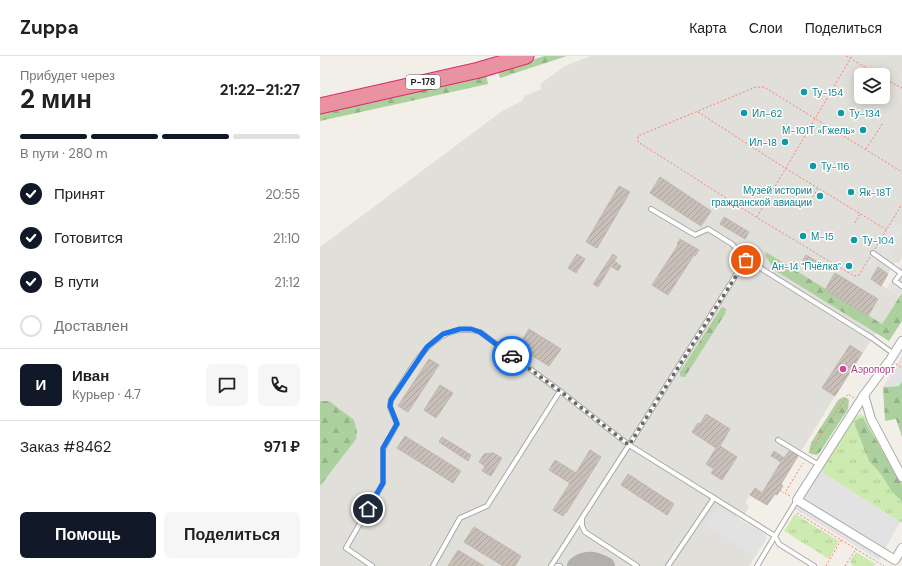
<!DOCTYPE html>
<html lang="ru">
<head>
<meta charset="utf-8">
<style>
	body { margin:0; font-family:"DM Sans",sans-serif; background:#f6f6f6; color:#202124; height:100vh; display:flex; flex-direction:column; font-size:15px; white-space:nowrap }
	* { box-sizing:border-box; margin:0 }
	p { font-size:13px; color:#757577 }
	.icon { flex:none; width:22px; height:22px; fill:none; stroke:currentColor; stroke-width:2; stroke-linecap:round; stroke-linejoin:round }
	.map { position:relative; flex:1; overflow:hidden }
	.details { display:flex; flex-direction:column; background:#fff; width:320px }
	.details>* { flex:none }
	.tools { position:absolute; left:534px; top:12px; display:grid; gap:8px }
	.tools a { display:grid; place-items:center; width:36px; height:36px; border-radius:6px; background:#fff; box-shadow:0 2px 10px #0003; font-size:20px }
	.pin { position:absolute; display:grid; place-items:center; width:34px; height:34px; color:#fff; margin:-17px; border:2px solid #fff; border-radius:50%; box-shadow:0 1px 4px #0007 }
	.courier { position:absolute; display:grid; place-items:center; width:40px; height:40px; margin:-20px; border:3px solid #1a73e8; border-radius:50%; background:#fff; color:#222; box-shadow:0 1px 5px #0007 }
	.summary em { font-style:normal; font-weight:700 }
	.summary div { display:flex; flex-direction:column-reverse }
	.summary { display:flex; align-items:center; justify-content:space-between; height:68px; padding:0 20px }
	h1 { font-size:26px; font-weight:700; line-height:30px }
	.bar { display:grid; grid-template-columns:repeat(4,1fr); gap:6px 4px; align-content:center; height:48px; padding:0 20px }
	.bar i { height:5px; border-radius:3px; background:#e0e0e0 }
	.bar .current { background:#111827 }
	.bar p { grid-column:span 4 }
	.line { display:flex; align-items:center; gap:10px; padding:0 20px; border-top:1px solid #e0e0e0 }
	.line div { flex:1 }
	.round { display:grid; place-items:center; flex:none; width:42px; height:42px; border-radius:6px; background:#f6f6f6 }
	ol { padding:0 20px; list-style:none }
	li { display:flex; align-items:center; gap:12px; height:44px }
	li p { margin-inline-start:auto }
	li .icon { padding:4px; border-radius:50%; background:#111827; color:#fff; stroke-width:4 }
	li:last-child { color:#757577 }
	li i { width:22px; height:22px; border:2px solid #e0e0e0; border-radius:50% }
	.primary-button { display:flex; gap:8px; margin-top:auto; padding:8px 20px }
	.primary-button a { flex:1; height:46px; border-radius:6px; background:#111827; color:#fff; font-size:16px; font-weight:700; line-height:46px; text-align:center }
	.primary-button a+a { background:#f6f6f6; color:#202124 }
	header { display:flex; align-items:center; gap:24px; box-sizing:border-box; height:56px; padding:0 20px; background:#fff; border-bottom:1px solid #e0e0e0 }
	header strong { font-size:19px }
	nav { display:flex; gap:22px; margin-inline-start:auto; font-size:14px }
	main { display:flex; flex:1; min-height:0 }
	.map>svg:first-child { display:block }
</style>
</head>
<body>
<header>
<strong>Zuppa</strong>
<nav><a>Карта</a><a>Слои</a><a>Поделиться</a></nav>
</header>
<main>
<section class="details">
<div class="summary"><div><h1>2 мин</h1><p>Прибудет через</p></div><em>21:22–21:27</em></div>
<div class="bar"><i class="current"></i><i class="current"></i><i class="current"></i><i></i><p>В пути · 280 m</p></div>
<ol>
<li><svg class="icon" aria-label="check" viewBox="0 0 24 24"><path d="M5 12l5 5 9-10"/></svg>Принят<p>20:55</p></li>
<li><svg class="icon" aria-label="check" viewBox="0 0 24 24"><path d="M5 12l5 5 9-10"/></svg>Готовится<p>21:10</p></li>
<li><svg class="icon" aria-label="check" viewBox="0 0 24 24"><path d="M5 12l5 5 9-10"/></svg>В пути<p>21:12</p></li>
<li><i></i>Доставлен</li>
</ol>
<div class="line" style="height:72px"><b class="round" style="background:#111827;color:#fff">И</b><div><b>Иван</b><p>Курьер · 4.7</p></div><a class="round"><svg class="icon" aria-label="chat" viewBox="0 0 24 24"><path d="M4 5h16v11H9l-5 4z"/></svg></a><a class="round"><svg class="icon" aria-label="phone" viewBox="0 0 24 24"><path d="M5 4h4l2 5-3 2q2 4 5 5l2-3 5 2v4C11 20 4 13 5 4z"/></svg></a></div>
<div class="line" style="height:52px"><div>Заказ #8462</div><b>971 ₽</b></div>
<div class="primary-button"><a>Помощь</a><a>Поделиться</a></div>
</section>
<div class="map">
<svg width="582" height="510" viewBox="0 0 582 510">
	<defs>
		<pattern id="grass-tufts" width="24" height="20" patternUnits="userSpaceOnUse"><rect width="24" height="20" fill="#cdebb0"/><path d="M3 7l-1-3M5 7V3M7 7l1-3M15 17l-1-3M17 17v-4M19 17l1-3" fill="none" stroke="#b0c997"/></pattern>
		<pattern id="forest-firs" width="22" height="20" patternUnits="userSpaceOnUse"><rect width="22" height="20" fill="#add19e"/><path d="M5 1l3.5 6h-7zM16 11l3.5 6h-7z" fill="#95b388"/></pattern>
		<pattern id="building-hatch" width="6" height="6" patternUnits="userSpaceOnUse"><rect width="6" height="6" fill="#c7bfb8"/><path d="M-1 1l2-2M0 6l6-6M5 7l2-2" fill="none" stroke="#aba49e"/></pattern>
	</defs>
	<rect width="100%" height="100%" fill="#f2efe9"/>
	<path fill="#e1dfda" fill-rule="evenodd" d="M271 0H582V202L579 207 575 206 561 229 580 240 515 340 461 428 463 430 457 439 455 438 447 449 430 439 425 447 429 450 425 458 420 455 416 461 446 479V483L429 510H0V191L181 56 203 44 204 40 222 33 220 28 245 10ZM541 19H563V41H541Z"/>
	<g fill="url(#grass-tufts)">
		<path d="M540 358 545 361 582 427V466H580L503 417 502 412 535 361Z"/>
		<path d="M475 458 519 485 509 503 464 475Z"/>
		<path d="M536 496 556 508 553 510H533L530 506Z"/>
	</g>
	<g fill="url(#forest-firs)">
		<path d="M224 0H247L180 22 178 16Z"/>
		<path d="M166 18 168 28 0 65V55Z"/>
		<path d="M446 196 562 268 582 237V265L569 285 456 215 445 200Z"/>
		<path d="M403 251 406 253 405 258 365 321H362L360 319V316L401 252Z"/>
		<path d="M582 325V381L576 363 565 365 563 331 578 330Z"/>
		<path d="M523 341 527 342 529 344 528 353 500 396 497 399 491 398 489 395 491 387 518 344Z"/>
		<path d="M0 345H9L34 364 37 375 36 383 0 430Z"/>
		<path d="M543 362 582 429V445L573 437 561 418 549 405 535 369C536 364 538 362 543 362Z"/>
	</g>
	<g fill="#e2e2e2">
		<path d="M572 165 582 170V178L565 208 561 205 557 206 552 214 545 210Z"/>
		<path d="M582 208V237L580 240 567 232Z"/>
		<path d="M582 300V325L579 330 563 331Z"/>
		<path d="M502 412 503 417 580 466 559 504 475 453Z"/>
		<path d="M397 451 446 479V483L435 501 385 469Z"/>
	</g>
	<g fill="none" stroke-linecap="round" stroke-linejoin="round">
		<path stroke="#b1b0ac" stroke-width="18" d="M256 510C266 502 275 504 286 510"/>
	</g>
	<g fill="url(#building-hatch)" stroke="#c4b6ab">
		<path d="M340 121 391 155 381 170 330 137Z"/>
		<path d="M299 130 310 136 277 192 266 186Z"/>
		<path d="M404 161 429 176 425 183 400 168Z"/>
		<path d="M360 183 379 194 375 200 374 199 348 239 332 229 358 189 357 188Z"/>
		<path d="M257 198 265 203 256 217 248 212Z"/>
		<path d="M293 198 297 201 294 205 301 210 298 215 291 210 278 231 273 228Z"/>
		<path d="M486 199 501 208 496 215 482 206Z"/>
		<path d="M558 211 568 218 561 230 551 223Z"/>
		<path d="M515 217 558 243 548 260 505 234Z"/>
		<path d="M209 273 241 293 229 310 198 291Z"/>
		<path d="M530 289 542 297 515 340 502 332Z"/>
		<path d="M109 303 119 309 88 356 78 350Z"/>
		<path d="M120 329 133 337 116 362 104 354Z"/>
		<path d="M386 358 410 373 400 390 417 401 402 424 391 417 394 413 386 408 396 392 372 376 378 367 380 368Z"/>
		<path d="M85 380 141 415 133 427 77 392Z"/>
		<path d="M122 381 151 399 148 405 119 386Z"/>
		<path d="M270 394 281 401 246 457 245 456 243 460 233 454 250 427 229 414 235 404 256 417Z"/>
		<path d="M454 395 464 402 469 395 478 400 461 428 463 430 460 434 457 439 455 438 447 449 430 439 435 432 442 437 461 406 451 400Z"/>
		<path d="M173 397 182 402 171 420 162 415 165 410 159 406 164 398Z"/>
		<path d="M308 418 354 448 347 459 301 429Z"/>
		<path d="M154 471 201 500 195 510H183L144 486Z"/>
		<path d="M138 494 164 510H128Z"/>
	</g>
	<g fill="none" stroke-linecap="round" stroke-linejoin="round">
		<g stroke="#a9a9a9" stroke-width="6">
			<g id="lane">
				<path d="M331 153 375 179 388 173 412 188 426 203 309 389 455 480 437 510"/>
				<path d="M553 197 581 217 575 225 582 230"/>
				<path d="M426 203 552 282 574 298"/>
				<path d="M458 384 499 409"/>
				<path d="M477 444 455 480 459 488 494 510"/>
				<path d="M262 463V470L265 476 317 510"/>
				<path d="M52 510 26 492 63 427V393L77 368 70 351 71 344C92 313 114 262 160 276L240 335 309 389 231 510"/>
				<path d="M113 510 140 462 167 450 240 335"/>
				<path d="M237 510H240"/>
				<path d="M348 510 394 442"/>
			</g>
		</g>
		<g stroke="#a9a9a9" stroke-width="10">
			<g id="street">
				<path d="M582 285 570 304 544 339 477 444 575 504 582 492"/>
				<path d="M544 339 551 363 582 421"/>
			</g>
		</g>
		<g stroke="#dc2a67" stroke-width="17">
			<path id="highway" d="M0 50 159 14 206 0"/>
		</g>
		<g stroke="#fa8072" stroke-width="1" stroke-dasharray="2 2" stroke-linecap="butt">
			<path d="M526 0 559 19"/>
			<path d="M563 22 582 32"/>
			<path d="M378 56 465 112 567 174"/>
			<path d="M546 93 563 67"/>
			<path d="M493 141 498 132"/>
			<path d="M437 161 532 0"/>
			<path d="M535 167 540 158"/>
			<path d="M555 193 582 148"/>
			<path d="M550 201 539 219 534 220 436 161 318 86V80L436 31H444L582 116"/>
			<path d="M576 308 582 312"/>
			<path d="M489 397 528 338 534 342"/>
			<path d="M460 434 464 437"/>
			<path d="M470 440 465 437 483 407"/>
			<path d="M477 457 536 493"/>
			<path d="M506 510 521 484"/>
			<path d="M525 510 536 493 564 510"/>
		</g>
		<use href="#lane" stroke="#fff" stroke-width="4"/>
		<use href="#street" stroke="#fff" stroke-width="8"/>
		<use href="#highway" stroke="#e892a2" stroke-width="15"/>
	</g>
	<g fill="none" stroke-linecap="round" stroke-linejoin="round">
		<path stroke="#6b6a68" stroke-width="4" stroke-dasharray="0 7.2" d="M192 300 240 335 309 389 426 204"/>
		<path stroke="#1a73e8" stroke-width="5" d="M48 453 63 427V392L77 368 70 350 71 344 107 291 123 278 140 273H151L160 276 192 300"/>
	</g>
	<g fill="#0f9aa8" stroke="#fff" stroke-width="1.5">
		<circle cx="484" cy="36" r="4"/>
		<circle cx="424" cy="57" r="4"/>
		<circle cx="521" cy="57" r="4"/>
		<circle cx="543" cy="74" r="4"/>
		<circle cx="465" cy="86" r="4"/>
		<circle cx="493" cy="110" r="4"/>
		<circle cx="531" cy="136" r="4"/>
		<circle cx="500" cy="140" r="4"/>
		<circle cx="483" cy="180" r="4"/>
		<circle cx="534" cy="184" r="4"/>
		<circle cx="529" cy="210" r="4"/>
	</g>
	<circle fill="#d1479c" stroke="#fff" stroke-width="1.5" cx="523" cy="313" r="4"/>
	<g text-anchor="middle" stroke-width="3" stroke-linejoin="round" paint-order="stroke">
		<rect fill="#fff" stroke="#646464" stroke-width="1" x="86" y="19" width="34" height="14" rx="3"/>
		<g font-size="9" font-weight="bold" fill="#222">
			<text x="103" y="29">Р-178</text>
		</g>
		<g font-size="10" fill="#0d838f" stroke="#fff" text-anchor="start">
			<text x="492" y="40">Ту-154</text>
			<text x="432" y="61">Ил-62</text>
			<text x="529" y="61">Ту-134</text>
			<text x="535" y="78" text-anchor="end">М-101Т «Гжель»</text>
			<text x="457" y="90" text-anchor="end">Ил-18</text>
			<text x="501" y="114">Ту-116</text>
			<text x="492" y="138" text-anchor="end">Музей истории<tspan x="492" dy="12">гражданской авиации</tspan></text>
			<text x="539" y="140">Як-18Т</text>
			<text x="491" y="184">М-15</text>
			<text x="542" y="188">Ту-104</text>
			<text x="521" y="214" text-anchor="end">Ан-14 "Пчёлка"</text>
		</g>
		<g font-size="10" fill="#b23c85" stroke="#fff" text-anchor="start">
			<text x="531" y="317">Аэропорт</text>
		</g>
	</g>
</svg>
<div class="tools">
<a><svg class="icon" aria-label="layers" viewBox="0 0 24 24"><path d="M12 4l9 5-9 5-9-5zM3 14l9 5 9-5"/></svg></a>
</div>
<div class="pin" style="left:426px;top:204px;background:#ea580c"><svg class="icon" aria-label="bag" viewBox="0 0 24 24"><path d="M5 8h14l-1 12H6zM9 8a3 3 0 0 1 6 0"/></svg></div>
<div class="pin" style="left:48px;top:453px;background:#1f2937"><svg class="icon" aria-label="home" viewBox="0 0 24 24"><path d="M3 11l9-7 9 7M6 9v11h12V9"/></svg></div>
<div class="courier" style="left:192px;top:300px"><svg class="icon" aria-label="car" viewBox="0 0 24 24"><path d="M5 17H2v-5l4-1 3-4h7l3 4 3 1v5h-3M9 17h6M6 11h13"/><circle cx="7" cy="17" r="2"/><circle cx="17" cy="17" r="2"/></svg></div>
</div>
</main>
</body>
</html>
